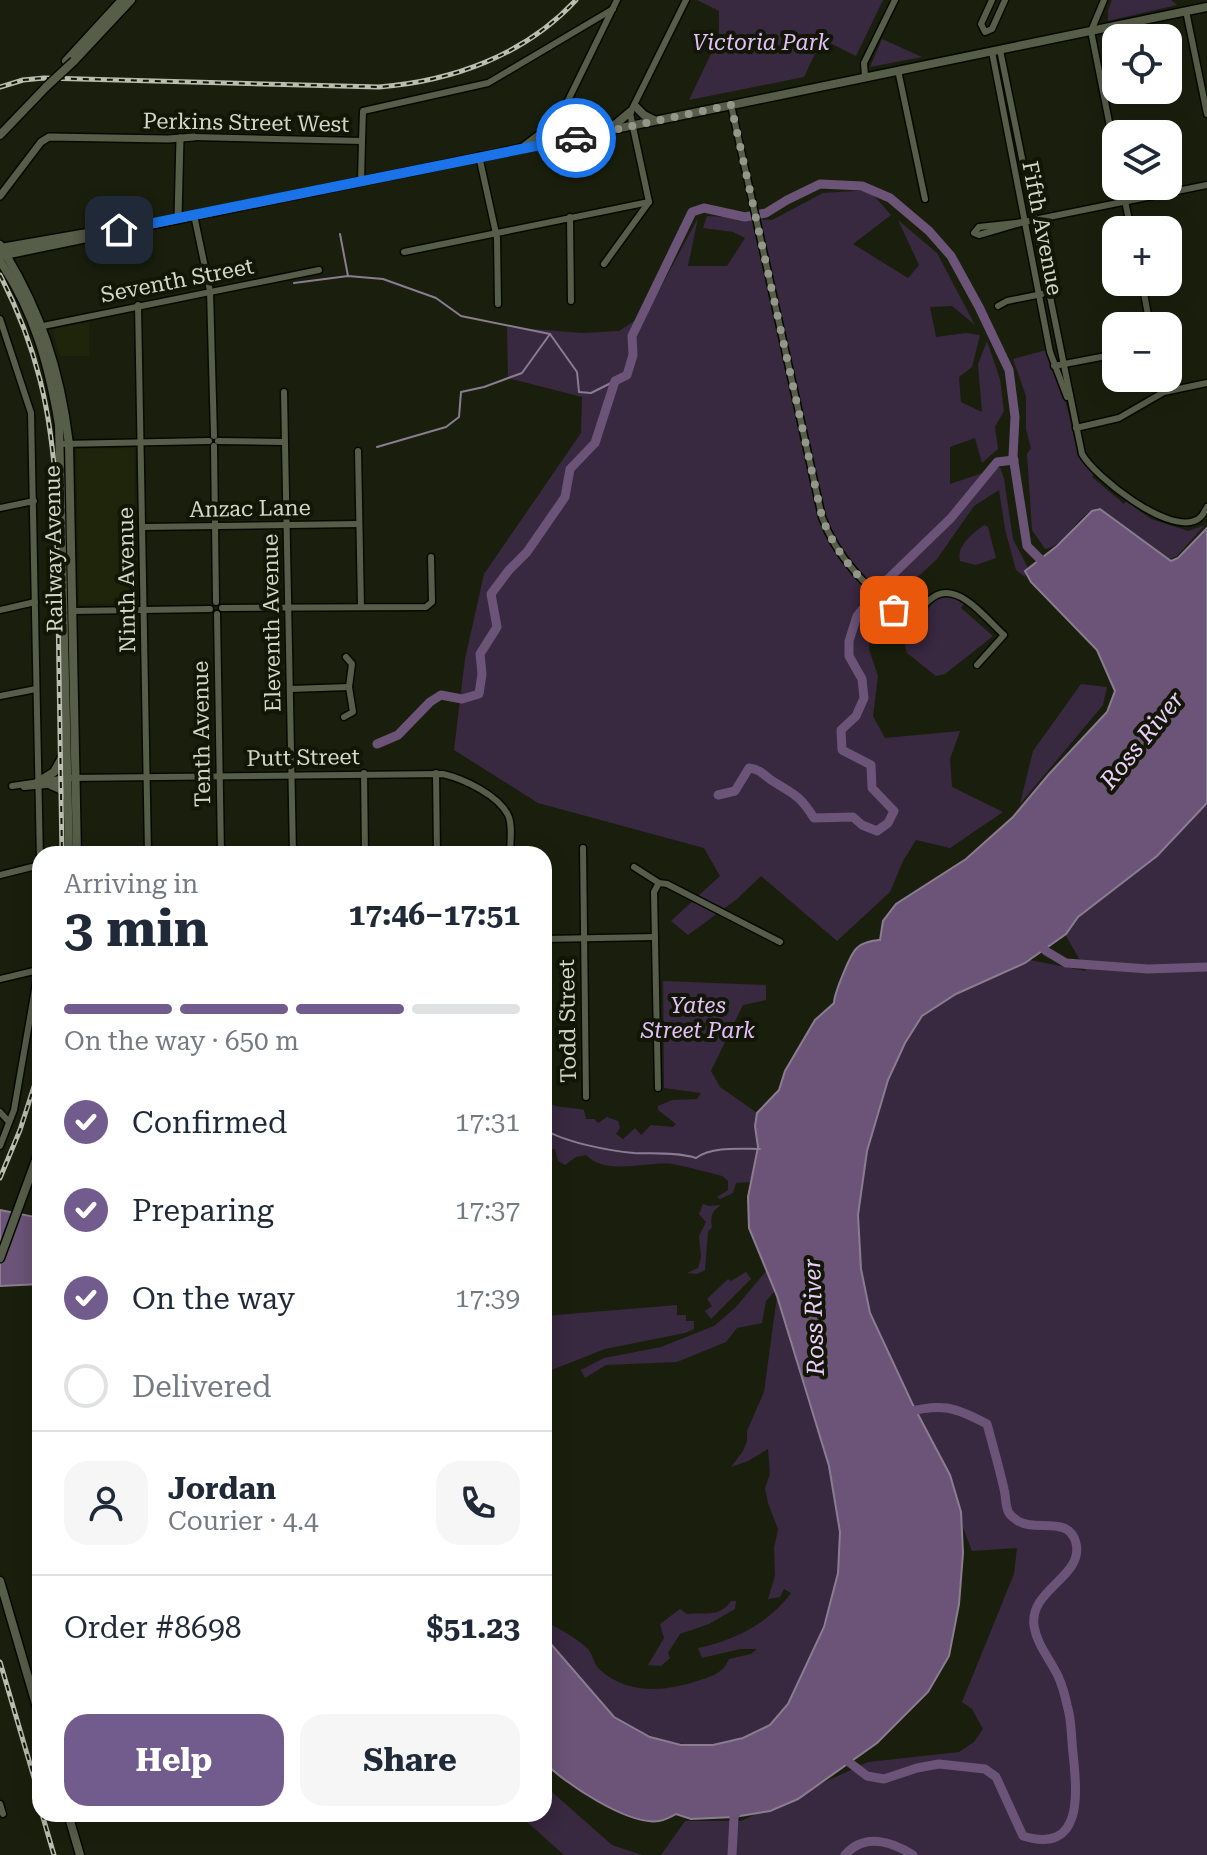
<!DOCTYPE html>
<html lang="en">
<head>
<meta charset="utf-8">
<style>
	body { margin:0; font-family:"Roboto Serif",serif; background:#f6f6f7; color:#1f2937; height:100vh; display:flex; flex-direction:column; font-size:30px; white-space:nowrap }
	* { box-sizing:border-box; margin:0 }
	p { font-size:26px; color:#747a83 }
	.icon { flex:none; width:44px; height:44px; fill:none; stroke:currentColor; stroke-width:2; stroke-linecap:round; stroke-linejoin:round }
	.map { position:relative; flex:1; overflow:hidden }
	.side { position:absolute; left:32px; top:846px; width:520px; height:976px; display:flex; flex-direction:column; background:#fff; border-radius:24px; box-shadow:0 4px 20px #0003 }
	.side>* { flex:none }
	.controls { position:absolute; left:1102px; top:24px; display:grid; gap:16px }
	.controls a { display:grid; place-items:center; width:80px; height:80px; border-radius:16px; background:#fff; box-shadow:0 4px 20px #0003; font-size:40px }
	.pin { position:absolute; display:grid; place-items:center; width:68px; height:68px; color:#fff; margin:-34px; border-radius:16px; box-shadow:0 4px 12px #0006 }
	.courier { position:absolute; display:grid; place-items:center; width:80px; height:80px; margin:-40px; border:6px solid #1a73e8; border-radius:50%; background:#fff; color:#222; box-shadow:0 2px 10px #0007 }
	.head em { font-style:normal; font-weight:700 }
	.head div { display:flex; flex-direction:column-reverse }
	.head { display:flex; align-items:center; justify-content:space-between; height:136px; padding:0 32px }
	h1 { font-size:52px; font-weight:700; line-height:60px }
	.bar { display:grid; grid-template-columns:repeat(4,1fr); gap:12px 8px; align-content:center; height:96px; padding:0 32px }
	.bar i { height:10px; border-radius:6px; background:#e0e1e3 }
	.bar .active { background:#725c8e }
	.bar p { grid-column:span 4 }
	.line { display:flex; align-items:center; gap:20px; padding:0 32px; border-top:2px solid #e0e1e3 }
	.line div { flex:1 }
	.round { display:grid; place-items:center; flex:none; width:84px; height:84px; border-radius:24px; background:#f6f6f7 }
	ol { padding:0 32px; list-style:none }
	li { display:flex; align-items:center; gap:24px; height:88px }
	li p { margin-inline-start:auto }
	li .icon { padding:8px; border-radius:50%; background:#725c8e; color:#fff; stroke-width:4 }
	li:last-child { color:#747a83 }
	li i { width:44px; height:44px; border:4px solid #e0e1e3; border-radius:50% }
	.button { display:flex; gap:16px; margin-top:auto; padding:16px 32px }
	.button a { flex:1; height:92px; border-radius:24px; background:#725c8e; color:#fff; font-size:32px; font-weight:700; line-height:92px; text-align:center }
	.button a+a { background:#f6f6f7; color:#1f2937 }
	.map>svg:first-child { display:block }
</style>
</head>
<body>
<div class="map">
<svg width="1207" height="1855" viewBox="0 0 1207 1855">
	<rect width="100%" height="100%" fill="#1a1f0d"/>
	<g fill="#1e250b">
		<path d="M89 322V356H60L53 332 54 329Z"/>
		<path d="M134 448 136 603 79 604 76 449Z"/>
	</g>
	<g fill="#382840">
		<path d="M697 0H883L856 56 822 39 804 77 689 100 719 37V11Z"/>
		<path d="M1112 0H1171L1177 5 1108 21V11Z"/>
		<path d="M882 39 922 57 870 67Z"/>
		<path d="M869 190 891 215 853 244 908 278 919 265 898 220 937 253 975 325 952 306 930 307 936 337 966 333 980 335 972 367 959 377 961 402 982 412 978 364 987 341 1000 379 1004 411 995 427 998 449 982 463 975 438 950 447V484L1000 467 1004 479 1013 539 1028 568 1025 577 1016 570 1005 529 999 490 974 506 937 559 892 601 883 590 874 600 883 610 870 635 869 649 878 676 873 716 885 738 960 731 950 759 952 787 1003 812 950 848 916 840 903 861 890 892 837 941 761 876 737 899 688 935 671 921 720 876 704 848 538 803 454 750 465 659 484 574 581 433 582 397 508 378 507 327 582 333 619 331 647 313 698 218 688 266H727L745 238 733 232 703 228 707 216 772 220 823 193Z"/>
		<path d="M1046 350C1050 369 1061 385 1066 404 1074 430 1073 454 1094 474L1092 477 1124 504 1126 501 1151 519 1188 531 1205 525 1177 556 1170 559 1100 508C1076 512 1069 545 1045 549L1032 530 1027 454 1031 448 1026 429V396L1013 359Z"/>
		<path d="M984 525 988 527 996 558 976 565 960 561C956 546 972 534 984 525Z"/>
		<path d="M945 596 956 598 964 604 961 608 993 636 945 674 936 676 907 653 905 646 908 639 922 629C926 615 927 601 945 596Z"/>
		<path d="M1081 684 1107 687 1103 705 1020 804 1033 751Z"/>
		<path d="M1207 781V1855H661L685 1821H741L868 1762 959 1752 974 1742 983 1729 972 1709 962 1702 1014 1574 1017 1548 972 1551 936 1459 867 1328 848 1227 895 1042 955 980 1015 957 1086 971 1056 918Z"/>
		<path d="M663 981 766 985V1000L743 1005 711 1071 720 1087 757 1113 755 1126 758 1147 750 1182 736 1183 733 1193 720 1199 717 1197 728 1190V1181L722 1176C706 1172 689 1167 672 1164 648 1161 605 1176 586 1155L576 1157 565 1165 558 1161 555 1149 550 1150 553 1159 550 1164 544 1162V1100C557 1110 569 1106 584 1110L586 1119H594L598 1123 607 1117 618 1121 620 1128 616 1134 623 1139 635 1128 641 1135 651 1125 673 1127 676 1124 658 1110V1106L672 1100 697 1099 701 1093 664 1088Z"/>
		<path d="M703 1204 709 1206 721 1205C712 1211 710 1216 712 1227L708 1232 705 1270 697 1274 687 1273 698 1268 701 1257 699 1236 706 1222 699 1214Z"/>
		<path d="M767 1270 775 1291 766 1301 762 1323 737 1328 726 1342 677 1362 606 1365 585 1378 581 1370 604 1358 661 1347 714 1326 736 1307Z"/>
		<path d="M746 1272 751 1279 711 1319 705 1311 712 1306 707 1299 728 1279 731 1281Z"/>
		<path d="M777 1296C788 1331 797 1366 808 1401 822 1444 840 1490 840 1536 840 1548 840 1561 838 1573 833 1608 797 1705 769 1725 726 1758 657 1747 616 1718 589 1699 565 1661 544 1636V1620C558 1629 574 1636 586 1647 593 1653 593 1663 599 1669 626 1694 663 1692 694 1682 710 1677 723 1674 729 1659L751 1654 757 1649H740L702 1658 698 1648C735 1640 768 1624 791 1593L784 1589 780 1597 768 1599 775 1576 774 1548 778 1529 768 1503 765 1488 770 1474 768 1449 748 1461 731 1467 743 1451 747 1441V1431L764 1392Z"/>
		<path d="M677 1305V1315H686V1321H694V1329L685 1333 605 1349 544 1373V1316Z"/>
		<path d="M731 1601H736L735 1609 709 1624 680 1634 668 1653 670 1658 661 1666 648 1665 664 1638 660 1624 680 1609 687 1614C705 1612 719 1618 731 1601Z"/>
		<path d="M544 1785 612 1845 642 1855H564L518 1814H544Z"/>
	</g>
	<g fill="#6b5478" stroke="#8a7c91" stroke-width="2">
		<path d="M1100 509 1171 561 1178 558 1207 528V803L1157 856 1078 917 1066 934 1025 963 956 994 922 1016 905 1043 888 1080 867 1151 858 1215 861 1269 870 1313 912 1403 950 1475 961 1512 963 1553 959 1604 949 1656 928 1692 877 1743 798 1799 770 1811 734 1817 691 1819 676 1814C671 1817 665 1820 659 1821 629 1826 564 1783 544 1762V1636L614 1717 650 1737 681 1745H713L743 1738 770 1725 788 1704 824 1627 838 1573 840 1532 829 1466 777 1296 749 1228 748 1197 758 1147 755 1126 757 1113 779 1090 785 1071 815 1020 834 1003C834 994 850 955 856 949 862 942 872 941 880 940L883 921 896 904 966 859 1013 817 1049 774 1107 712 1115 691 1097 650 1031 582 1025 571 1057 546 1092 511Z"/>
		<path d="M0 1210 40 1218V1284L0 1286Z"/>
	</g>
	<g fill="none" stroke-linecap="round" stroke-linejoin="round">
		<g stroke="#8a7c91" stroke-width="2">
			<path d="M340 234 348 276"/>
			<path d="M294 283 348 276 383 279 436 298 461 316 550 334 577 372 579 392 591 393 615 381"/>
			<path d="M377 447 446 427 459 417 461 392 484 387 522 373 550 334"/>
			<path d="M544 1129C563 1142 610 1151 634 1153 654 1154 676 1152 696 1158 712 1146 741 1149 760 1149"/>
		</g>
		<g stroke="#6b5478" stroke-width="9">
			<path d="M377 744 398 735 430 702 441 695 462 699 479 694 482 674 480 654 497 627 491 594 509 570 527 552 565 497 570 469 595 443 615 381 627 375 633 355 632 336 692 212 704 208 745 217 766 213 787 200 820 184 862 186 890 198 929 231 951 256 979 307 1009 370 1015 417 1013 456 1027 546 1048 567"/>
			<path d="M718 795 735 791 749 768C759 769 763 774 771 780 793 794 799 794 814 818L853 817 862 825 877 831 888 823 894 811 872 788 871 765 842 750 841 730 856 716 864 698 862 679 849 656V641L857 616 886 581 951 518 997 462 1014 460"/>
			<path d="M1038 942 1046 951 1066 963 1148 969 1207 967"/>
			<path d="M841 1756 867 1776 884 1779 917 1768 939 1764 985 1769 996 1777 1023 1836C1084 1855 1077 1792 1073 1753 1071 1737 1072 1720 1067 1705 1065 1695 1062 1685 1058 1676 1050 1659 1037 1645 1034 1626 1029 1589 1084 1577 1076 1543 1069 1515 1036 1532 1018 1521 1015 1519 1011 1516 1009 1513 1005 1507 1006 1496 1004 1489 999 1467 993 1446 987 1424 953 1406 941 1403 903 1413"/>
			<path d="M732 1855 734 1817 739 1808"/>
			<path d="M845 1855C864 1833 891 1841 913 1855"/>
		</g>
		<g stroke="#060900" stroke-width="9">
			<g id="minor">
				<path d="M992 0 981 24 985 32 992 29 1005 0"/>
				<path d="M1104 0 1091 31 1116 157"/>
				<path d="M1186 11 1207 114"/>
				<path d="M1000 50 1082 454C1096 478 1166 532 1194 521 1201 519 1204 513 1207 507"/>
				<path d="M992 52 1050 352 1067 397"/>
				<path d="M898 70 925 199"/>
				<path d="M865 76 864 63 895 0"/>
				<path d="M731 105 822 517C837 560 869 588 902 617"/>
				<path d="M194 137 362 141 363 111 488 83 613 9"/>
				<path d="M554 143 553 135 558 121 617 0"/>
				<path d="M479 156 497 238 498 304"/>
				<path d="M361 181 362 141"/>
				<path d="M1122 186 1131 230"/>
				<path d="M649 202 630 113 686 0"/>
				<path d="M194 215 210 291 214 436"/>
				<path d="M570 217 571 301"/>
				<path d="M1024 222 979 227 974 233 979 235 1024 222 1207 185"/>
				<path d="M404 252 649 202"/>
				<path d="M604 264 649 202"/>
				<path d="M1142 282 1150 326"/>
				<path d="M138 305 148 854"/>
				<path d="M998 306 1007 301 1042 294"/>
				<path d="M0 319 31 413 40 862"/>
				<path d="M43 326 319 270"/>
				<path d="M1054 366 1106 356"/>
				<path d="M284 392 293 854"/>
				<path d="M1076 428 1119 418 1164 392 1207 383"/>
				<path d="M218 441 284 442"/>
				<path d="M61 444 209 441"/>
				<path d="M214 446 216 602"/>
				<path d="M358 451 361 607"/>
				<path d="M0 508 34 501"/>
				<path d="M143 527 358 524"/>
				<path d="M222 608 426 607 432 602 431 557"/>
				<path d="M0 610 35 602"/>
				<path d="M72 611 210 609"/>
				<path d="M217 614 221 854"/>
				<circle cx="909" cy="623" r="9"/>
				<path d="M914 616C921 609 928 599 937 595 961 584 988 621 1004 635L977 665"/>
				<path d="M290 689 349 687"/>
				<path d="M0 696 36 689"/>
				<path d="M344 717 353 712 349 687 352 664 346 657"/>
				<path d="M364 773 365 854"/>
				<path d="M436 773 437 854"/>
				<path d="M12 786 67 778 443 774C464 779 498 795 508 815 513 825 510 843 510 854"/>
				<path d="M24 787 68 783"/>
				<path d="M583 848 586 1097"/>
				<path d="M634 867 659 883 667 884 780 942"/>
				<path d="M0 875 40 865"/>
				<path d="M544 939 655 937"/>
				<path d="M0 979 38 970"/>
				<path d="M658 1088 654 892 659 883"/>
				<path d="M0 1112 9 1122"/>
				<path d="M0 1146 14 1110 40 960"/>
				<path d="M0 1804 3 1814"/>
			</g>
		</g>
		<g stroke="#060900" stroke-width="10">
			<g id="tertiary">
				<path d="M0 196 41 142 49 137 168 139 194 137"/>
				<path d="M178 218 180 138"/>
			</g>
		</g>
		<g stroke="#060900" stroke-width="11">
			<g id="secondary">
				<path d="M66 61 122 0"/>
				<path d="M74 61 131 0"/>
				<path d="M637 108 644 115 654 120"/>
				<path d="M611 128 630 112"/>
				<path d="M0 135 47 86"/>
				<path d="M525 146 558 121 560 130 574 138"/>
				<path d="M0 245C40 309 60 369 69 444L77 854"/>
				<path d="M0 248 87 233"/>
				<path d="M0 256 1207 7"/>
				<path d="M0 261C34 311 49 365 59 425L69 854"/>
				<path d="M38 782 54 772 64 754"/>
				<path d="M51 785 60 789 67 797"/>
				<path d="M0 1258 40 1149"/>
				<path d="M0 1581 40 1718"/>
				<path d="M68 1814 80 1855"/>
			</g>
		</g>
		<use href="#minor" stroke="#565d48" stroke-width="6"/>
		<use href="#tertiary" stroke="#565d48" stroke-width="7"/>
		<use href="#secondary" stroke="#565d48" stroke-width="8"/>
		<g stroke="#b9beb1" stroke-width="5">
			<g id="rail">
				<path d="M0 87 23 80 44 78 379 87C453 81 525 55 576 0"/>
				<path d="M0 275C37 347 51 411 56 490L62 854"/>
				<path d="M0 1178 20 1130 40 1068"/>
				<path d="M0 1662 40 1798"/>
				<path d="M42 1814 54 1855"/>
			</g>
		</g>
		<use href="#rail" stroke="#111605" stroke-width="2" stroke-dasharray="6" stroke-linecap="butt"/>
		<g stroke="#060900" stroke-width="11" stroke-linecap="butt">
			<path id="secondary-bridge" d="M47 86 74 61"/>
		</g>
		<use href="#secondary-bridge" stroke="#565d48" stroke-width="8"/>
	</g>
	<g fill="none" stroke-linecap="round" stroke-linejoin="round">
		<path stroke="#939789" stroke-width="8" stroke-dasharray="0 14.4" d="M576 138 731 105 822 517C836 556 863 583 894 610"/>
		<path stroke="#1a73e8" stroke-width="10" d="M119 230 576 138"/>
	</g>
	<g text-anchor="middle" stroke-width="8" stroke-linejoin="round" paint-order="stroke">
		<g font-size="22" font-style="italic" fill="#e6c0fd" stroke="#111605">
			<text x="761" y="50">Victoria Park</text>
			<text x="698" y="1013">Yates<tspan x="698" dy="25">Street Park</tspan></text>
		</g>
		<g font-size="22" fill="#d4d8cc" stroke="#111605">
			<text transform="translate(246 122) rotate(1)" y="8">Perkins Street West</text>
			<text transform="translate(1043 228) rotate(79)" y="8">Fifth Avenue</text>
			<text transform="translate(177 280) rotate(-11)" y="8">Seventh Street</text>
			<text transform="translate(250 508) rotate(-1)" y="8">Anzac Lane</text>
			<text transform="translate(53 549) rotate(-91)" y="8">Railway Avenue</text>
			<text transform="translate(126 580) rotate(-91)" y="8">Ninth Avenue</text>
			<text transform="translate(271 623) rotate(-91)" y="8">Eleventh Avenue</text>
			<text transform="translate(201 734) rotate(-91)" y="8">Tenth Avenue</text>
			<text transform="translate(303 757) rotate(-1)" y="8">Putt Street</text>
			<text transform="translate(567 1021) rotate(-91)" y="8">Todd Street</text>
		</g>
		<g font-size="24" font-style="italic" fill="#edceff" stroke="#111605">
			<text transform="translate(1142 740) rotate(-51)" y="8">Ross River</text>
			<text transform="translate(814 1317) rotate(-92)" y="8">Ross River</text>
		</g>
	</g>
</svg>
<div class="controls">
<a><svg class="icon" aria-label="locate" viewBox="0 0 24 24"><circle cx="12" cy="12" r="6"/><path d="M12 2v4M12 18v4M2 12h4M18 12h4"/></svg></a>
<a><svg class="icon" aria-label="layers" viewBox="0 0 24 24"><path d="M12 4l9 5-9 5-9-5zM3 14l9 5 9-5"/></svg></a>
<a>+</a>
<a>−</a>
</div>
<div class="pin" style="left:894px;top:610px;background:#ea580c"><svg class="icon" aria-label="bag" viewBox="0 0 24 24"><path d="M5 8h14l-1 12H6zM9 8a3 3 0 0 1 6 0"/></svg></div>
<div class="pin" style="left:119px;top:230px;background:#1f2937"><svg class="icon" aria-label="home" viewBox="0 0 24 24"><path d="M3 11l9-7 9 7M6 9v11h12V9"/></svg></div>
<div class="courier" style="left:576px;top:138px"><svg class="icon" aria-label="car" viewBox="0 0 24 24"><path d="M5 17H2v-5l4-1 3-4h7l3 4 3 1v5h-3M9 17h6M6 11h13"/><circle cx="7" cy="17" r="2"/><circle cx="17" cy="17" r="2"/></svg></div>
<section class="side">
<div class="head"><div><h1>3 min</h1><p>Arriving in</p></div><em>17:46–17:51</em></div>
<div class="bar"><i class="active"></i><i class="active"></i><i class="active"></i><i></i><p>On the way · 650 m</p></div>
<ol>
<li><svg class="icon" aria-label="check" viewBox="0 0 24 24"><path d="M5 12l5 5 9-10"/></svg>Confirmed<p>17:31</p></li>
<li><svg class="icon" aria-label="check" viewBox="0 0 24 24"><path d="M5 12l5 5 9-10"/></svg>Preparing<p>17:37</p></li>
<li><svg class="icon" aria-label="check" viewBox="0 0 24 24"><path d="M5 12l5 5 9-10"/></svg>On the way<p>17:39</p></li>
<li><i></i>Delivered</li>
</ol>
<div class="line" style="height:144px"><a class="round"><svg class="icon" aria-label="person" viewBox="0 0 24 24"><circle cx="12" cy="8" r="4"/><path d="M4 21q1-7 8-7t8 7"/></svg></a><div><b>Jordan</b><p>Courier · 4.4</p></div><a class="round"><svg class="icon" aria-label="phone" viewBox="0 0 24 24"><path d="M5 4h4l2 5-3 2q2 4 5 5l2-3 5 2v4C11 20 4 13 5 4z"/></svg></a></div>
<div class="line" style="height:104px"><div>Order #8698</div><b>$51.23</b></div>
<div class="button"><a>Help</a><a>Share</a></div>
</section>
</div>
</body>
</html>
